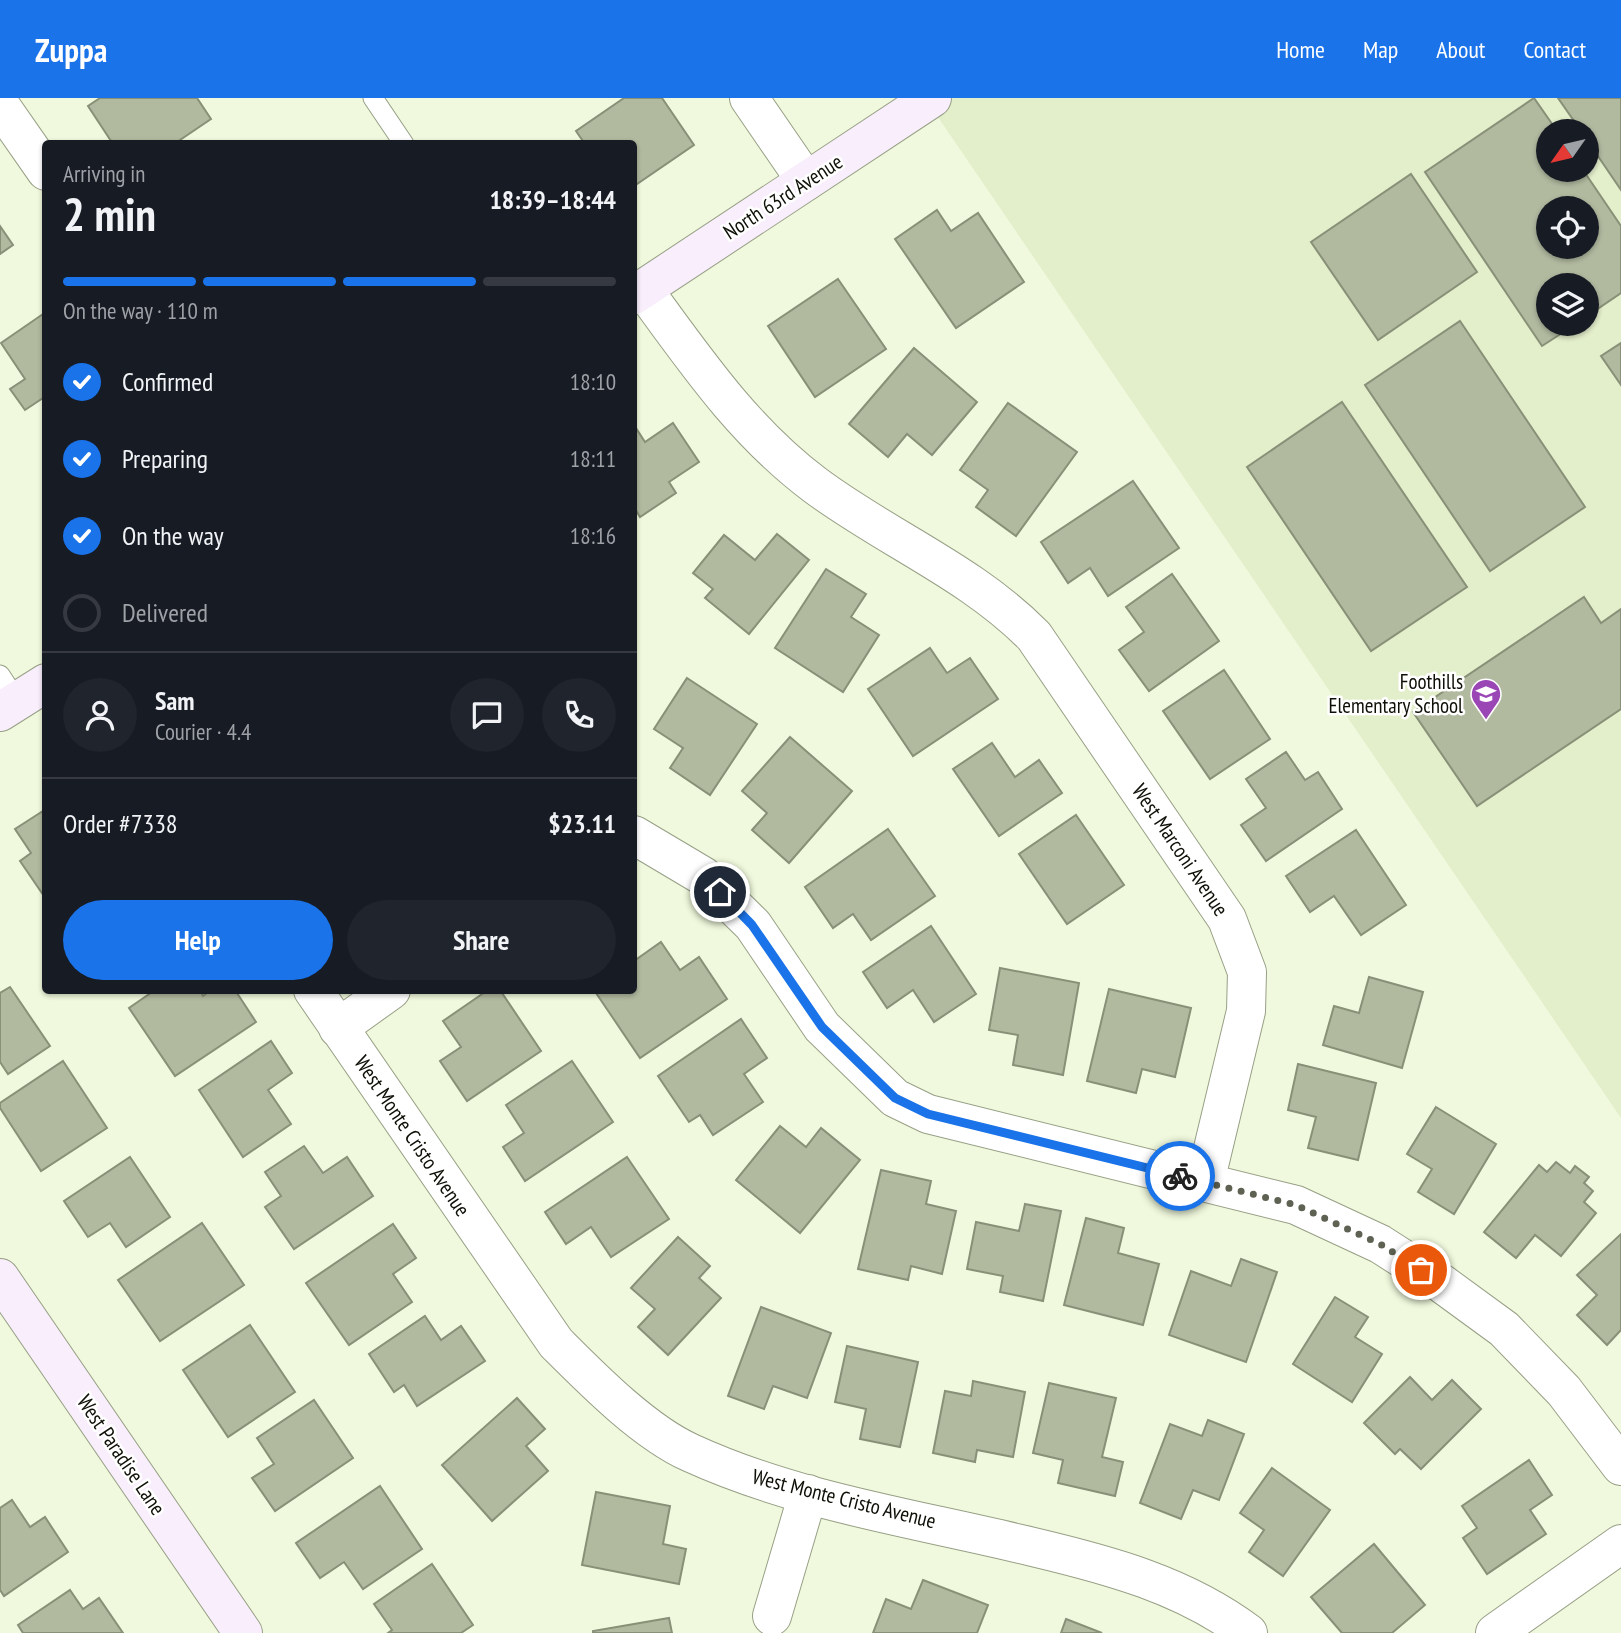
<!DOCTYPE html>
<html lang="en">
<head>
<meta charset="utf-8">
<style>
	body { margin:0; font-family:"PT Sans Narrow",sans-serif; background:#20242c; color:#f1f3f6; height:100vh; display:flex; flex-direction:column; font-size:26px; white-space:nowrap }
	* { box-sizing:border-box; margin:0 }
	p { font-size:23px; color:#9ea1a6 }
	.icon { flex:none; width:38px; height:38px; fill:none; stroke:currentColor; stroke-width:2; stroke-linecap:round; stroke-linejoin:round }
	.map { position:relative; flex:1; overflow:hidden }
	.panel { position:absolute; left:42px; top:42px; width:595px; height:854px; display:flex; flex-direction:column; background:#171b24; border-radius:7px; box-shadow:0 2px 5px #0004 }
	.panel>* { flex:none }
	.needle { width:46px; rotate:236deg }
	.fabs { position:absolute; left:1536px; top:21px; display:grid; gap:14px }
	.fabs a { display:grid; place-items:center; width:63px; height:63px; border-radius:50%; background:#171b24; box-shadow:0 2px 5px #0004; font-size:35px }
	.pin { position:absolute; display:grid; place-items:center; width:60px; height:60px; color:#fff; margin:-30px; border:4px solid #fff; border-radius:50%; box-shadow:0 2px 7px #0007 }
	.courier { position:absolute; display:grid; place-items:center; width:70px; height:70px; margin:-35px; border:5px solid #1a73e8; border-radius:50%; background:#fff; color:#222; box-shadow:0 2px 9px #0007 }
	.overview em { font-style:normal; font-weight:800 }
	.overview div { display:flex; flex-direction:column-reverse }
	.overview { display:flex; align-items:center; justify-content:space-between; height:119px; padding:0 21px }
	h1 { font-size:46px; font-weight:800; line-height:52px }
	.bar { display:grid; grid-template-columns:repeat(4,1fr); gap:10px 7px; align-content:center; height:84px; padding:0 21px }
	.bar i { height:9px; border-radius:5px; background:#363941 }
	.bar .selected { background:#1a73e8 }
	.bar p { grid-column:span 4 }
	.line { display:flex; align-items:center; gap:18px; padding:0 21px; border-top:2px solid #363941 }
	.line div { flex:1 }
	.round { display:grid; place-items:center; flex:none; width:74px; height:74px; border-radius:37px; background:#20242c }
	ol { padding:0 21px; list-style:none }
	li { display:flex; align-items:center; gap:21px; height:77px }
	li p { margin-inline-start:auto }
	li .icon { padding:7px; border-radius:50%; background:#1a73e8; color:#fff; stroke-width:4 }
	li:last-child { color:#9ea1a6 }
	li i { width:38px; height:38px; border:4px solid #363941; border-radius:50% }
	.action { display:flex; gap:14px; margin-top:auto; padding:14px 21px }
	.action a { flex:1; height:80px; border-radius:42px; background:#1a73e8; color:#fff; font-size:28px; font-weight:800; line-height:80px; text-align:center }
	.action a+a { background:#20242c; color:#f1f3f6 }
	header { display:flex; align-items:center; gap:42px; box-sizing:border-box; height:98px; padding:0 35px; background:#1a73e8; color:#fff }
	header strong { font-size:33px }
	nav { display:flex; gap:38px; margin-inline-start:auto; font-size:24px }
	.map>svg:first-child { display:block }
</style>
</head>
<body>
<header>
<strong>Zuppa</strong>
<nav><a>Home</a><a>Map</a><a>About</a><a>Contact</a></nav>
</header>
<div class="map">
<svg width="1621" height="1535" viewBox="0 0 1621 1535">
	<rect width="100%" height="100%" fill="#f0f9dd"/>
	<path fill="#e3eecb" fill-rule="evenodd" d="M932 0H1621V1020L927 3ZM1549 33H1587V72H1549ZM1549 110H1587V149H1549ZM1549 187H1587V226H1549Z"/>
	<g fill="#b1b99f" stroke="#889077" stroke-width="2" fill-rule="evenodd">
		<path d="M100 0H197L211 21 174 46H113L88 8Z"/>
		<path d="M624 0H662L694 47 634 88V46H585L576 33Z"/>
		<path d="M1534 0 1557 33H1549V72H1583L1621 128V195L1587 218V187H1549V226H1576L1542 248 1425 74ZM1549 110H1587V149H1549Z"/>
		<path d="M1558 0H1621V92L1587 42V33H1581Z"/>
		<path d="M1411 76 1477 174 1378 242 1311 144Z"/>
		<path d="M937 112 951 133 978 115 1024 184 956 230 895 141Z"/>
		<path d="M0 128 13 147 0 156Z"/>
		<path d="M838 181 886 251 815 299 768 228Z"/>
		<path d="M43 216 46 298 25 312 10 291 25 281 1 245Z"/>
		<path d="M1460 223 1585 409 1490 473 1365 287Z"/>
		<path d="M1621 245V287L1601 258Z"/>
		<path d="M914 250 977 304 932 357 907 336 888 359 849 326Z"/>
		<path d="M1342 304 1467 489 1371 553 1247 369Z"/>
		<path d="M1008 305 1077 354 1016 438 976 409 988 392 960 372Z"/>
		<path d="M673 325 699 364 669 384 676 395 640 419 634 409V327L645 344Z"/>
		<path d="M1133 383 1179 450 1108 498 1090 470 1068 485 1041 444Z"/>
		<path d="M777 436 809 462 749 536 705 500 713 491 693 475 724 437 755 462Z"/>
		<path d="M826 471 866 496 851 519 879 537 843 594 775 550Z"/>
		<path d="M1172 476 1219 543 1149 593 1119 552 1144 534 1126 509Z"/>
		<path d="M1584 499 1601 525 1621 511V611L1477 708 1413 614Z"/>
		<path d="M930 550 947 575 970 560 998 601 913 658 868 591Z"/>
		<path d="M1224 572 1270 641 1210 681 1163 613Z"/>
		<path d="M687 580 757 626 710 697 670 670 683 650 654 631Z"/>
		<path d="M790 639 852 693 789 765 752 732 767 715 742 693Z"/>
		<path d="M992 645 1015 679 1039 662 1062 695 999 738 953 671Z"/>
		<path d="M1286 654 1305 682 1318 674 1342 711 1266 763 1241 727 1266 710 1246 681Z"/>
		<path d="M46 711V801L20 763 31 755 15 731Z"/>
		<path d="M1076 717 1124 787 1067 826 1019 756Z"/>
		<path d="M888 731 935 798 871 842 853 816 833 830 805 789Z"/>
		<path d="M1356 732 1406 807 1361 837 1334 798 1310 814 1286 778Z"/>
		<path d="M931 828 976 896 934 924 913 892 887 910 863 874Z"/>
		<path d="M661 844 680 872 699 859 727 901 640 960 594 892H634V863Z"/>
		<path d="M1000 870 1079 885 1063 977 1013 967 1018 937 989 932Z"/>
		<path d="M1369 879 1423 894 1402 970 1323 947 1334 908 1359 915Z"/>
		<path d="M10 889 50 948 8 976 0 964V895Z"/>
		<path d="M1109 891 1191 910 1175 979 1142 971 1136 995 1087 983Z"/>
		<path d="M155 892H200L203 898 211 892H235L256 924 175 978 129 910Z"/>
		<path d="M488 892H500L541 953 467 1003 440 963 461 949 443 923Z"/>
		<path d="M741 921 767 960 744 976 763 1004 713 1037 700 1017 689 1024 658 978Z"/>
		<path d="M271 943 292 975 268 992 291 1026 243 1059 199 992Z"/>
		<path d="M63 963 107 1030 41 1073 0 1010V1005Z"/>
		<path d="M572 963 613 1024 525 1083 503 1049 524 1035 506 1007Z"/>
		<path d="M1298 966 1376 985 1358 1062 1308 1050 1316 1019 1288 1012Z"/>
		<path d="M1436 1009 1496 1046 1454 1116 1418 1094 1432 1071 1407 1056Z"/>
		<path d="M780 1028 806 1049 821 1030 860 1062 800 1135 736 1082Z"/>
		<path d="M304 1048 323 1075 347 1059 373 1098 294 1151 265 1109 281 1098 265 1074Z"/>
		<path d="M130 1059 170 1119 126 1149 110 1125 88 1139 64 1103Z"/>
		<path d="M627 1059 669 1121 611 1159 591 1129 566 1146 545 1114Z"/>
		<path d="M1556 1064 1570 1075 1575 1068 1589 1079 1584 1085 1593 1093 1584 1104 1596 1115 1561 1158 1535 1137 1516 1160 1484 1134 1539 1067 1547 1074Z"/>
		<path d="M881 1072 931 1083 926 1106 956 1113 942 1176 911 1168 908 1182 858 1171Z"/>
		<path d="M1025 1106 1061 1113 1043 1203 1000 1194 1003 1178 967 1171 976 1124 1019 1133Z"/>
		<path d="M1086 1120 1124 1130 1118 1155 1159 1166 1143 1227 1064 1207Z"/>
		<path d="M202 1125 244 1187 160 1243 118 1182Z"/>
		<path d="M393 1126 416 1160 393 1176 412 1204 349 1247 306 1185Z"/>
		<path d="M1621 1136V1232L1607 1247 1577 1217 1597 1197 1577 1177Z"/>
		<path d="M678 1139 710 1168 699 1180 721 1200 668 1257 638 1229 655 1211 631 1190Z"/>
		<path d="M1241 1161 1277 1174 1246 1264 1169 1237 1191 1173 1231 1188Z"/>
		<path d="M1335 1199 1368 1219 1355 1239 1382 1256 1352 1304 1293 1266Z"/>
		<path d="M761 1209 831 1235 807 1300 773 1288 764 1311 728 1298Z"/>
		<path d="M425 1218 441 1242 461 1228 485 1263 417 1308 404 1287 394 1294 369 1256Z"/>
		<path d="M250 1227 295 1294 228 1339 183 1272Z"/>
		<path d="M847 1248 918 1264 900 1349 860 1341 866 1311 835 1304Z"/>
		<path d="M1410 1279 1432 1302 1452 1282 1481 1311 1421 1371 1400 1351 1395 1356 1364 1325Z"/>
		<path d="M973 1283 1025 1294 1013 1359 977 1352 975 1364 933 1355 945 1293 971 1298Z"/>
		<path d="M1049 1285 1116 1300 1102 1359 1123 1364 1115 1398 1058 1385 1063 1362 1033 1355Z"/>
		<path d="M517 1300 545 1331 526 1348 548 1373 492 1423 442 1367Z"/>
		<path d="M314 1302 353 1360 275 1413 252 1380 274 1366 257 1340Z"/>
		<path d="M1208 1322 1244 1336 1219 1402 1193 1392 1181 1421 1140 1405 1170 1326 1202 1338Z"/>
		<path d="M1529 1362 1552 1397 1530 1412 1546 1436 1487 1476 1463 1440 1477 1430 1462 1408Z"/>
		<path d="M1272 1370 1330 1412 1283 1478 1249 1454 1264 1432 1240 1415Z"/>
		<path d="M380 1388 422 1451 363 1491 344 1464 320 1480 296 1445Z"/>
		<path d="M596 1394 670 1408 663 1446 686 1451 679 1486 582 1467Z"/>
		<path d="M12 1402 30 1429 45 1419 68 1454 4 1498 0 1492V1410Z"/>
		<path d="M1374 1446 1425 1507 1392 1535H1342L1311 1499Z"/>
		<path d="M432 1466 473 1527 461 1535H388L392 1532 374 1506Z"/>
		<path d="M923 1482 988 1507 977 1535H873L886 1501 911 1511Z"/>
		<path d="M70 1492 83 1511 99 1500 123 1535H23L18 1527Z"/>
		<path d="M669 1520 672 1535H593V1533Z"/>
		<path d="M1066 1521 1102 1535H1061Z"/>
	</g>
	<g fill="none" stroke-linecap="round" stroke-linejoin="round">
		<g stroke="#97a086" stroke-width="21">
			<g id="lane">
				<path d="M373 0 404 46"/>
				<path d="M0 577 17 603"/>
			</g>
		</g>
		<g stroke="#97a086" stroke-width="40">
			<g id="street">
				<path d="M749 0 806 83"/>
				<path d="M0 7 46 73"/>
				<path d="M643 191C695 262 743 333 815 387 886 440 971 474 1034 538L1227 821 1247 874 1246 913 1205 1084"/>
				<path d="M634 737 703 778 753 827 822 929 895 1000 928 1016 1296 1107 1380 1146 1441 1185 1504 1231 1564 1293 1621 1368"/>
				<path d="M313 892 556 1245C592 1281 644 1334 691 1355 798 1404 919 1421 1033 1449 1109 1467 1184 1487 1248 1535"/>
				<path d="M338 930 391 892"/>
				<path d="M772 1518 808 1396"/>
				<path d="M1495 1535 1621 1446"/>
			</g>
		</g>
		<g stroke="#97a086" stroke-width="40">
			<g id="secondary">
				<path d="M634 197 932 0"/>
				<path d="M0 614 46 585"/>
				<path d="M0 1180 243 1535"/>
			</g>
		</g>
		<use href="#lane" stroke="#fff" stroke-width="19"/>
		<use href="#street" stroke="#fff" stroke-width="38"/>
		<use href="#secondary" stroke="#f9eefc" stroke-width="38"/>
	</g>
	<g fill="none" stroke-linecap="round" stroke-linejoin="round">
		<path stroke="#5d6252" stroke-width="7" stroke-dasharray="0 12.6" d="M1180 1078 1296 1107 1380 1146 1421 1172"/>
		<path stroke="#1a73e8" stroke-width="9" d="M720 794 752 827 822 929 895 1000 928 1016 1180 1078"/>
	</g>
	<defs>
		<g id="school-pin" transform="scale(1.575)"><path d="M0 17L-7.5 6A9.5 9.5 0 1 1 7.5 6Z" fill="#9a46b5" stroke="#fff"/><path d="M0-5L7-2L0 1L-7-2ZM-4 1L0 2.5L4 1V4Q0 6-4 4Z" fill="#fff"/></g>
	</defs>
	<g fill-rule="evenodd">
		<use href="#school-pin" x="1486" y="596"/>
	</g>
	<g text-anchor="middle" stroke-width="5" stroke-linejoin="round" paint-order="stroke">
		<g font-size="21" fill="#0e1007" stroke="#fff">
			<text transform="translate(783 99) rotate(-33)" y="7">North 63rd Avenue</text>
			<text transform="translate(1180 752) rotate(56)" y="7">West Marconi Avenue</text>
			<text transform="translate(412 1038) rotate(56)" y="7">West Monte Cristo Avenue</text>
			<text transform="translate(121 1357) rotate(56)" y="7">West Paradise Lane</text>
			<text transform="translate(844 1401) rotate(14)" y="7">West Monte Cristo Avenue</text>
		</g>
		<g font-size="21" fill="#0e1007" stroke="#fff" text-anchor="end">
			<text x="1463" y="591">Foothills<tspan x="1463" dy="24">Elementary School</tspan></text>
		</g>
	</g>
</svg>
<div class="fabs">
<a><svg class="needle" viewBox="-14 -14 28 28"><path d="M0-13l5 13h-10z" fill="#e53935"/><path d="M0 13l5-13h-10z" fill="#9ea1a6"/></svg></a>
<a><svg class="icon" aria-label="locate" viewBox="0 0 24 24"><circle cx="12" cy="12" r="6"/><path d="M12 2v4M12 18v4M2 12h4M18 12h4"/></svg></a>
<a><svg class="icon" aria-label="layers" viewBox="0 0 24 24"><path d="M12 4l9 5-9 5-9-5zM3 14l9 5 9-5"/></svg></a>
</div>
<div class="pin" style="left:1421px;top:1172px;background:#ea580c"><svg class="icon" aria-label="bag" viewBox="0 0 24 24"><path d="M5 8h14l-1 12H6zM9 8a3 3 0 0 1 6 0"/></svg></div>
<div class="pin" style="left:720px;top:794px;background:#1f2937"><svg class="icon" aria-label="home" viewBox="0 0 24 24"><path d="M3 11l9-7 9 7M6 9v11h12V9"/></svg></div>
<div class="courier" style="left:1180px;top:1078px"><svg class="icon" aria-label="bike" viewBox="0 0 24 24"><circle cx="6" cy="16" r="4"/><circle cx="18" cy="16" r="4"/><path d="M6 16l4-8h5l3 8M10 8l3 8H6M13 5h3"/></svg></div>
<section class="panel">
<div class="overview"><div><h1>2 min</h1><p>Arriving in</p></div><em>18:39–18:44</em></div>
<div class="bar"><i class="selected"></i><i class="selected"></i><i class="selected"></i><i></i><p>On the way · 110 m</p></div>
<ol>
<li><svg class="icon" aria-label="check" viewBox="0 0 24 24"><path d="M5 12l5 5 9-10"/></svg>Confirmed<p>18:10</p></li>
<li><svg class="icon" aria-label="check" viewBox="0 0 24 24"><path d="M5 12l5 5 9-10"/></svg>Preparing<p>18:11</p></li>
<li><svg class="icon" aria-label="check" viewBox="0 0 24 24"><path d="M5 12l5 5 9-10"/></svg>On the way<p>18:16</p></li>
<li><i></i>Delivered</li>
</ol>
<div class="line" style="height:126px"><a class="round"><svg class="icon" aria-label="person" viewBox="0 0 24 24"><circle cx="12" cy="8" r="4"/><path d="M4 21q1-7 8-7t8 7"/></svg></a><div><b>Sam</b><p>Courier · 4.4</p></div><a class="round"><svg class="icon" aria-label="chat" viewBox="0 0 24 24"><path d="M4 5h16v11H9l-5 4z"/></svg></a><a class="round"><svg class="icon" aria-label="phone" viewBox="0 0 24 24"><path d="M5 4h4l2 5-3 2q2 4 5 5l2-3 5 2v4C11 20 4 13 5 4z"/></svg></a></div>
<div class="line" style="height:91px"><div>Order #7338</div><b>$23.11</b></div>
<div class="action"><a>Help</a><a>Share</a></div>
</section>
</div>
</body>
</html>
